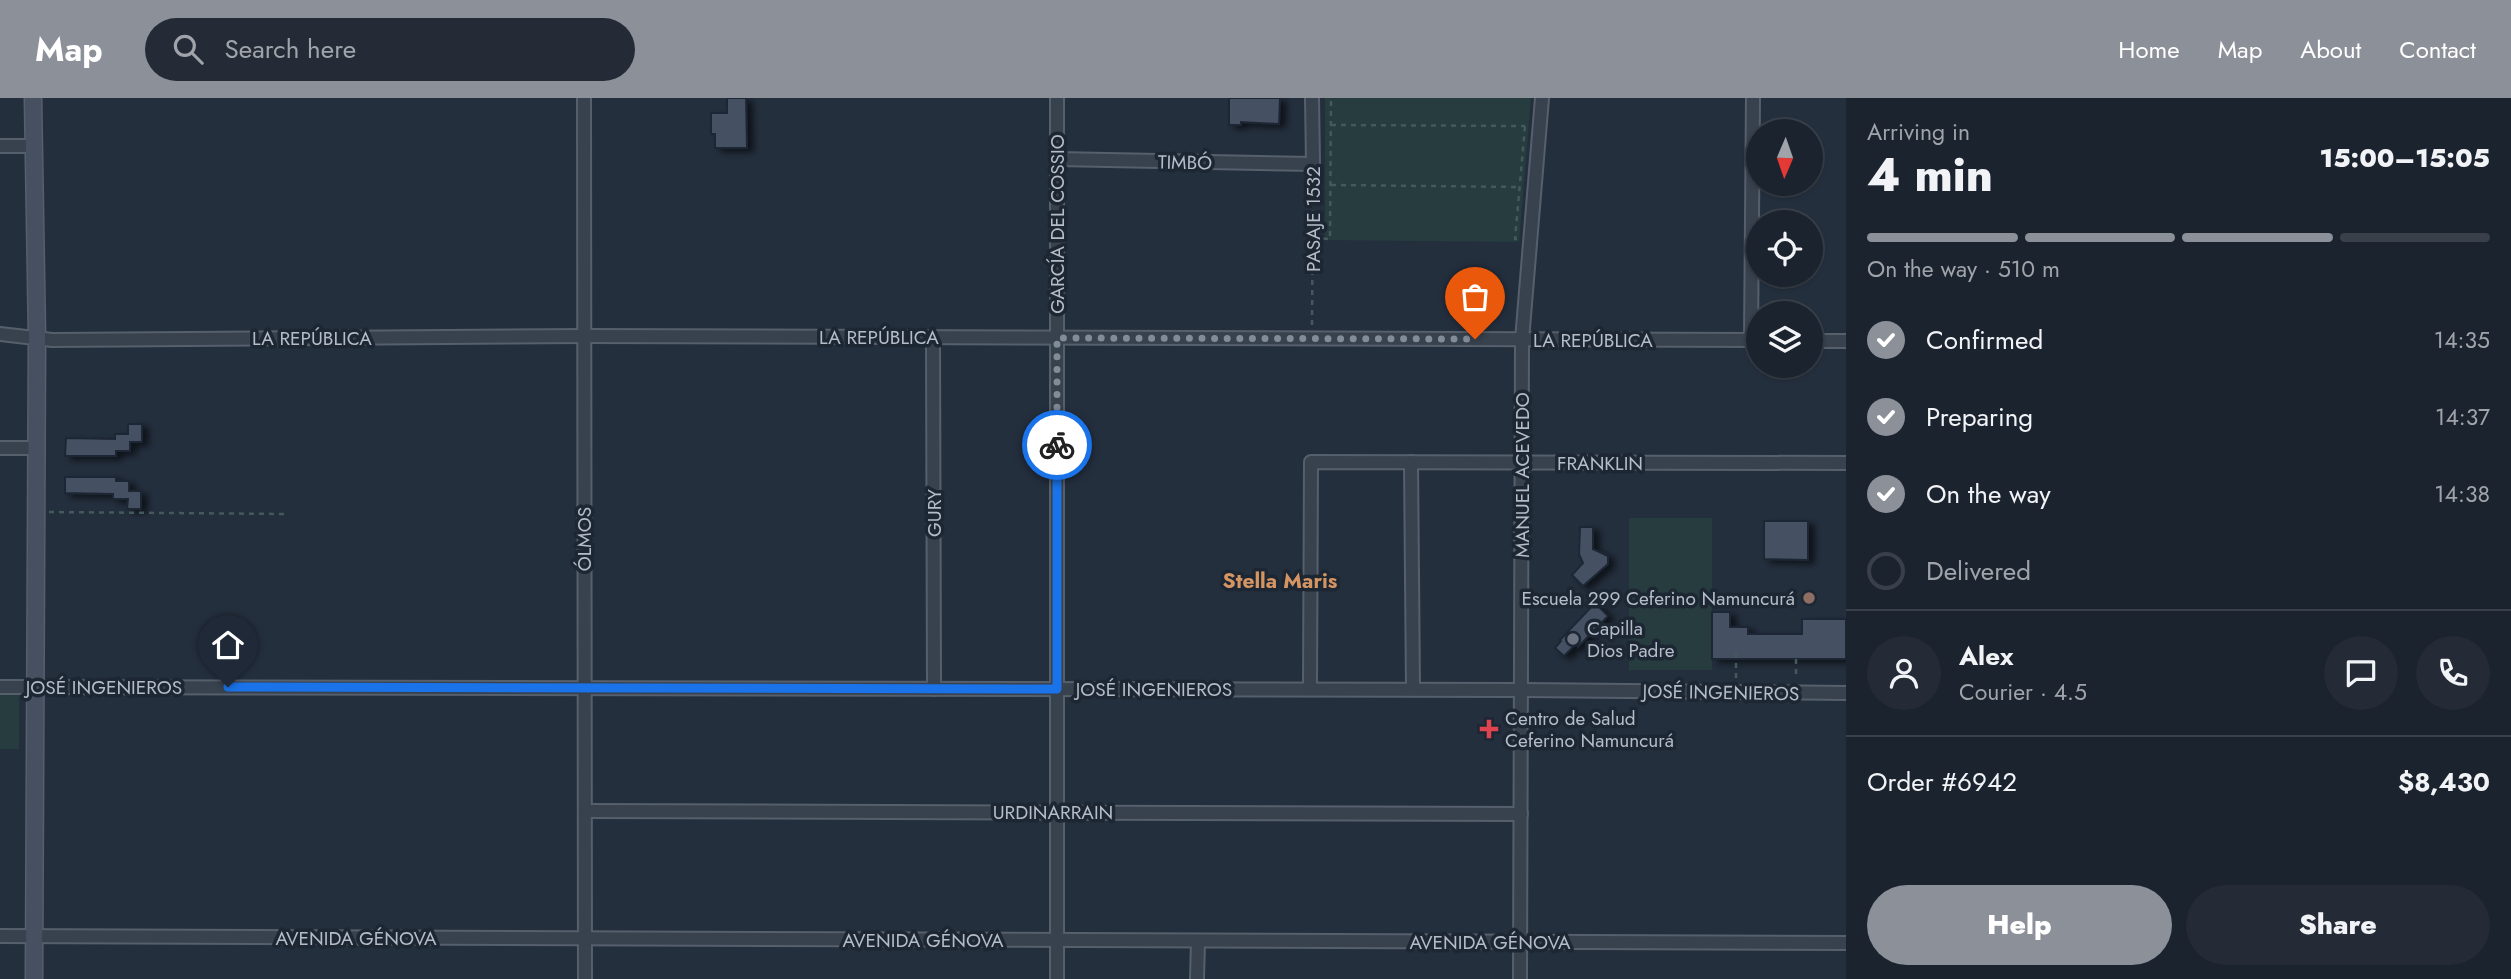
<!DOCTYPE html>
<html lang="en">
<head>
<meta charset="utf-8">
<style>
	body { margin:0; font-family:Jost,sans-serif; background:#242b36; color:#f1f3f6; height:100vh; display:flex; flex-direction:column; font-size:26px; white-space:nowrap }
	* { box-sizing:border-box; margin:0 }
	p { font-size:23px; color:#a0a4aa }
	.icon { flex:none; width:38px; height:38px; fill:none; stroke:currentColor; stroke-width:2; stroke-linecap:round; stroke-linejoin:round }
	.map { position:relative; flex:1; overflow:hidden }
	.sheet { display:flex; flex-direction:column; background:#1b232e; width:665px }
	.sheet>* { flex:none }
	.needle { width:46px; rotate:182deg }
	.controls { position:absolute; left:1746px; top:21px; display:grid; gap:14px }
	.controls a { display:grid; place-items:center; width:77px; height:77px; border-radius:50%; background:#1b232e; box-shadow:0 2px 5px #0004,0 0 0 2px #39404a; font-size:35px }
	.pin { position:absolute; display:grid; place-items:center; width:60px; height:60px; color:#fff; margin:-72px -30px; border-radius:50% 50% 50% 0; rotate:-45deg; box-shadow:0 0 7px #0007 }
	.pin .icon { rotate:45deg }
	.courier { position:absolute; display:grid; place-items:center; width:70px; height:70px; margin:-35px; border:5px solid #1a73e8; border-radius:50%; background:#fff; color:#222; box-shadow:0 2px 9px #0007 }
	.overview em { font-style:normal; font-weight:800 }
	.overview div { display:flex; flex-direction:column-reverse }
	.overview { display:flex; align-items:center; justify-content:space-between; height:119px; padding:0 21px }
	h1 { font-size:46px; font-weight:800; line-height:52px }
	.bar { display:grid; grid-template-columns:repeat(4,1fr); gap:10px 7px; align-content:center; height:84px; padding:0 21px }
	.bar i { height:9px; border-radius:5px; background:#39404a }
	.bar .active { background:#8c9099 }
	.bar p { grid-column:span 4 }
	.line { display:flex; align-items:center; gap:18px; padding:0 21px; border-top:2px solid #39404a }
	.line div { flex:1 }
	.round { display:grid; place-items:center; flex:none; width:74px; height:74px; border-radius:37px; background:#242b36 }
	ol { padding:0 21px; list-style:none }
	li { display:flex; align-items:center; gap:21px; height:77px }
	li p { margin-inline-start:auto }
	li .icon { padding:7px; border-radius:50%; background:#8c9099; color:#fff; stroke-width:4 }
	li:last-child { color:#a0a4aa }
	li i { width:38px; height:38px; border:4px solid #39404a; border-radius:50% }
	.cta { display:flex; gap:14px; margin-top:auto; padding:14px 21px }
	.cta a { flex:1; height:80px; border-radius:42px; background:#8c9099; color:#fff; font-size:28px; font-weight:800; line-height:80px; text-align:center }
	.cta a+a { background:#242b36; color:#f1f3f6 }
	header { display:flex; align-items:center; gap:42px; box-sizing:border-box; height:98px; padding:0 35px; background:#8c9099; color:#fff }
	header strong { font-size:33px }
	nav { display:flex; gap:38px; margin-inline-start:auto; font-size:24px }
	.search { width:490px; height:63px; background:#242b36; display:flex; align-items:center; gap:18px; box-sizing:border-box; padding:0 24px; border-radius:38px; color:#a0a4aa; font-size:26px }
	main { display:flex; flex:1; min-height:0 }
	.map>svg:first-child { display:block }
</style>
</head>
<body>
<header>
<strong>Map</strong>
<div class="search"><svg class="icon" aria-label="search" viewBox="0 0 24 24"><circle cx="10" cy="10" r="6"/><path d="M15 15l6 6"/></svg>Search here</div>
<nav><a>Home</a><a>Map</a><a>About</a><a>Contact</a></nav>
</header>
<main>
<div class="map">
<svg width="1846" height="881" viewBox="0 0 1846 881">
	<defs>
		<filter id="shadow"><feDropShadow dx="6" dy="3.5" stdDeviation="3.5" flood-color="#0009"/></filter>
	</defs>
	<rect width="100%" height="100%" fill="#242f3e"/>
	<g fill="#263c3f">
		<path d="M1325 0H1531L1519 144 1325 142Z"/>
		<rect x="1629" y="420" width="83" height="152"/>
		<rect x="0" y="596" width="19" height="55"/>
	</g>
	<g fill="#455162" stroke="#1f2835" stroke-width="2" filter="url(#shadow)">
		<path d="M727 0H746L747 50H715V36H711V15H727Z"/>
		<path d="M1229 0H1280L1279 26 1241 24V27H1229Z"/>
		<path d="M128 326H142V344H130V353H116V358H65L66 340 115 341V336H128Z"/>
		<path d="M65 379H116V383H129V393H141V411H127L128 401H113V396L65 395Z"/>
		<path d="M1764 423H1808V462L1764 461Z"/>
		<path d="M1580 429H1593V451L1608 458V466L1583 488 1572 477 1583 465 1579 456Z"/>
		<path d="M1595 505 1608 518 1578 549V544L1564 558 1555 550 1561 543 1560 542Z"/>
		<path d="M1712 514H1730V529H1748V536H1802V521H1846V561H1712Z"/>
	</g>
	<g fill="none" stroke-linecap="round" stroke-linejoin="round">
		<g stroke="#565f6c" stroke-width="16">
			<g id="street">
				<path d="M584 0 585 881"/>
				<path d="M0 48H33"/>
				<path d="M1057 61 1313 66 1312 0"/>
				<path d="M0 236 52 242 584 238 1759 242"/>
				<path d="M933 239 934 591"/>
				<path d="M1751 242 1753 0"/>
				<path d="M1811 243H1846"/>
				<path d="M0 350H35"/>
				<path d="M1411 364 1413 591"/>
				<path d="M0 589 1521 592 1846 595"/>
				<path d="M1310 591 1311 364 1846 365"/>
				<path d="M585 713 1521 716"/>
				<path d="M0 838 1846 845"/>
				<path d="M1057 881V0"/>
				<path d="M1197 881 1198 843"/>
				<path d="M1520 881 1522 242 1542 0"/>
			</g>
		</g>
		<g stroke="#565f6c" stroke-width="19">
			<path id="secondary" d="M33 0 37 239 34 881"/>
		</g>
		<g stroke="#44595c" stroke-width="2.5" stroke-dasharray="5 5" stroke-linecap="butt">
			<path d="M1331 27 1525 28"/>
			<path d="M1331 87 1521 89"/>
			<path d="M1313 140 1330 141 1331 0"/>
			<path d="M1517 141H1515L1525 28"/>
			<path d="M1312 227 1313 80"/>
			<path d="M49 414 288 416"/>
			<path d="M1796 561V581"/>
			<path d="M1736 580V553"/>
		</g>
		<use href="#street" stroke="#38414e" stroke-width="12"/>
		<use href="#secondary" stroke="#465061" stroke-width="16"/>
	</g>
	<g fill="none" stroke-linecap="round" stroke-linejoin="round">
		<path stroke="#828b98" stroke-width="7" stroke-dasharray="0 12.6" d="M1057 347V240L1475 241"/>
		<path stroke="#1a73e8" stroke-width="9" d="M228 589 1057 591V347"/>
	</g>
	<circle fill="#8d6e63" stroke="#1d2633" stroke-width="2.5" cx="1809" cy="500" r="7"/>
	<circle fill="#6b7280" stroke="#1d2633" stroke-width="2.5" cx="1573" cy="541" r="7"/>
	<path fill="#e0444e" stroke="#1d2633" stroke-width="2.5" d="M1485.5 620.5h7v7h7v7h-7v7h-7v-7h-7v-7h7z"/>
	<g text-anchor="middle" stroke-width="7" stroke-linejoin="round" paint-order="stroke">
		<g font-size="19" fill="#b4bcc9" stroke="#1d2633">
			<text transform="translate(1185 64) rotate(1)" y="7">TIMBÓ</text>
			<text transform="translate(1313 121) rotate(-90)" y="7">PASAJE 1532</text>
			<text transform="translate(1057 126) rotate(-90)" y="7">GARCÍA DEL COSSIO</text>
			<text x="879" y="246">LA REPÚBLICA</text>
			<text x="312" y="247">LA REPÚBLICA</text>
			<text x="1593" y="249">LA REPÚBLICA</text>
			<text x="1600" y="372">FRANKLIN</text>
			<text transform="translate(1522 377) rotate(-90)" y="7">MANUEL ACEVEDO</text>
			<text transform="translate(934 415) rotate(-90)" y="7">GURY</text>
			<text transform="translate(584 441) rotate(-90)" y="7">ÓLMOS</text>
			<text x="104" y="596">JOSÉ INGENIEROS</text>
			<text x="1154" y="598">JOSÉ INGENIEROS</text>
			<text transform="translate(1721 594) rotate(1)" y="7">JOSÉ INGENIEROS</text>
			<text x="1053" y="721">URDINARRAIN</text>
			<text x="356" y="847">AVENIDA GÉNOVA</text>
			<text x="923" y="849">AVENIDA GÉNOVA</text>
			<text x="1490" y="851">AVENIDA GÉNOVA</text>
		</g>
		<g font-size="19" fill="#b4bcc9" stroke="#1d2633" text-anchor="start">
			<text x="1795" y="507" text-anchor="end">Escuela 299 Ceferino Namuncurá</text>
			<text x="1587" y="537">Capilla<tspan x="1587" dy="22">Dios Padre</tspan></text>
			<text x="1505" y="627">Centro de Salud<tspan x="1505" dy="22">Ceferino Namuncurá</tspan></text>
		</g>
		<g font-size="21" font-weight="bold" fill="#d59563" stroke="#1d2633">
			<text x="1280" y="490">Stella Maris</text>
		</g>
	</g>
</svg>
<div class="controls">
<a><svg class="needle" viewBox="-14 -14 28 28"><path d="M0-13l5 13h-10z" fill="#e53935"/><path d="M0 13l5-13h-10z" fill="#a0a4aa"/></svg></a>
<a><svg class="icon" aria-label="locate" viewBox="0 0 24 24"><circle cx="12" cy="12" r="6"/><path d="M12 2v4M12 18v4M2 12h4M18 12h4"/></svg></a>
<a><svg class="icon" aria-label="layers" viewBox="0 0 24 24"><path d="M12 4l9 5-9 5-9-5zM3 14l9 5 9-5"/></svg></a>
</div>
<div class="pin" style="left:1475px;top:241px;background:#ea580c"><svg class="icon" aria-label="bag" viewBox="0 0 24 24"><path d="M5 8h14l-1 12H6zM9 8a3 3 0 0 1 6 0"/></svg></div>
<div class="pin" style="left:228px;top:589px;background:#1f2937"><svg class="icon" aria-label="home" viewBox="0 0 24 24"><path d="M3 11l9-7 9 7M6 9v11h12V9"/></svg></div>
<div class="courier" style="left:1057px;top:347px"><svg class="icon" aria-label="bike" viewBox="0 0 24 24"><circle cx="6" cy="16" r="4"/><circle cx="18" cy="16" r="4"/><path d="M6 16l4-8h5l3 8M10 8l3 8H6M13 5h3"/></svg></div>
</div>
<section class="sheet">
<div class="overview"><div><h1>4 min</h1><p>Arriving in</p></div><em>15:00–15:05</em></div>
<div class="bar"><i class="active"></i><i class="active"></i><i class="active"></i><i></i><p>On the way · 510 m</p></div>
<ol>
<li><svg class="icon" aria-label="check" viewBox="0 0 24 24"><path d="M5 12l5 5 9-10"/></svg>Confirmed<p>14:35</p></li>
<li><svg class="icon" aria-label="check" viewBox="0 0 24 24"><path d="M5 12l5 5 9-10"/></svg>Preparing<p>14:37</p></li>
<li><svg class="icon" aria-label="check" viewBox="0 0 24 24"><path d="M5 12l5 5 9-10"/></svg>On the way<p>14:38</p></li>
<li><i></i>Delivered</li>
</ol>
<div class="line" style="height:126px"><a class="round"><svg class="icon" aria-label="person" viewBox="0 0 24 24"><circle cx="12" cy="8" r="4"/><path d="M4 21q1-7 8-7t8 7"/></svg></a><div><b>Alex</b><p>Courier · 4.5</p></div><a class="round"><svg class="icon" aria-label="chat" viewBox="0 0 24 24"><path d="M4 5h16v11H9l-5 4z"/></svg></a><a class="round"><svg class="icon" aria-label="phone" viewBox="0 0 24 24"><path d="M5 4h4l2 5-3 2q2 4 5 5l2-3 5 2v4C11 20 4 13 5 4z"/></svg></a></div>
<div class="line" style="height:91px"><div>Order #6942</div><b>$8,430</b></div>
<div class="cta"><a>Help</a><a>Share</a></div>
</section>
</main>
</body>
</html>
